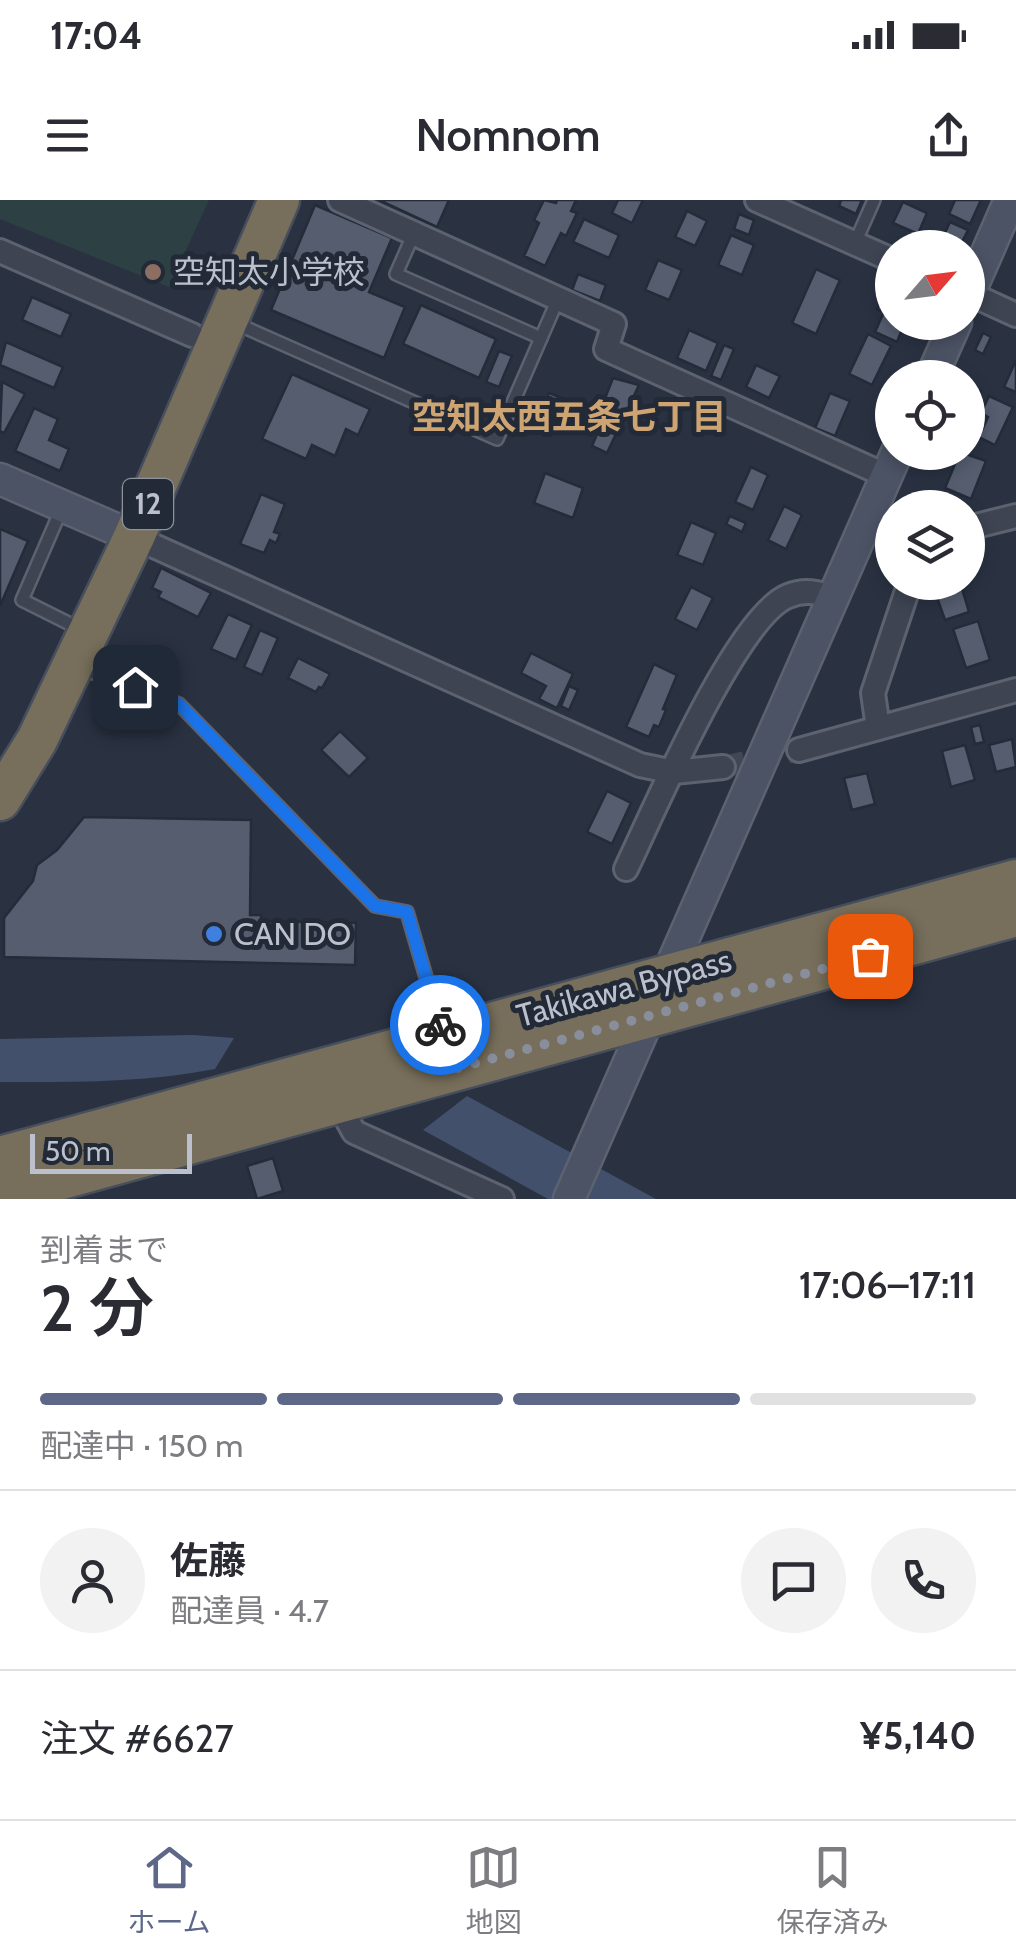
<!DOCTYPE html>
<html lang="ja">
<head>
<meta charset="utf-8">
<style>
	body { margin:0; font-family:Cabin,"Noto Sans JP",sans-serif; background:#f2f2f3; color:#2b2b33; height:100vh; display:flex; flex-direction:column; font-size:38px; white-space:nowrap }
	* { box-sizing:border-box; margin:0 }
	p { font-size:32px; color:#7c7c81 }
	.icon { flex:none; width:55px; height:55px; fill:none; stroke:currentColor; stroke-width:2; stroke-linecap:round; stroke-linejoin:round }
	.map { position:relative; height:999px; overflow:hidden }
	.side { display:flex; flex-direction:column; background:#fff; flex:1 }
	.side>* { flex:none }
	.needle { width:65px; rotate:62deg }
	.tools { position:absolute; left:875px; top:30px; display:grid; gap:20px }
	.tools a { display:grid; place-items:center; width:110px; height:110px; border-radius:50%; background:#fff; box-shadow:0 5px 15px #0003; font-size:50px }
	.scale { position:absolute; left:30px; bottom:25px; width:162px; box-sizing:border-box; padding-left:10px; border:5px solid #bbc0cc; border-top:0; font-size:28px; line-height:35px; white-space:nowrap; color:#bbc0cc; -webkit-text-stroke:8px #222937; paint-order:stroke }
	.pin { position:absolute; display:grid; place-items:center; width:85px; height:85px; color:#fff; margin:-42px; border-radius:20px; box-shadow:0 5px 15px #0006 }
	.courier { position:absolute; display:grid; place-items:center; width:100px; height:100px; margin:-50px; border:8px solid #1a73e8; border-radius:50%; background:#fff; color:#222; box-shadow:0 2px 12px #0007 }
	.headline em { font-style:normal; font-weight:600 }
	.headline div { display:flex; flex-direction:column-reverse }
	.headline { display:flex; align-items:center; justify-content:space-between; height:170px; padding:0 40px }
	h1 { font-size:65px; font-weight:600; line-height:75px }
	.bar { display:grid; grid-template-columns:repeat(4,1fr); gap:15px 10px; align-content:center; height:120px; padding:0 40px }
	.bar i { height:12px; border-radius:8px; background:#e1e1e2 }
	.bar .current { background:#5d6888 }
	.bar p { grid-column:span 4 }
	.line { display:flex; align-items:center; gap:25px; padding:0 40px; border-top:2px solid #e1e1e2 }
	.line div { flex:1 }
	.round { display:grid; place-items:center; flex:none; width:105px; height:105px; border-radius:52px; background:#f2f2f3 }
	.status { display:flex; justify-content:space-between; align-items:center; height:70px; padding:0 50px; background:#fff; direction:ltr }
	.status svg { height:28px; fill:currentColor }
	header { display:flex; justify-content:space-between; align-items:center; height:130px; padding:0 40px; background:#fff; font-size:45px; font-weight:600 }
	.dock { display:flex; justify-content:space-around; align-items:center; height:140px; border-top:2px solid #e1e1e2; background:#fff; font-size:28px; color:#7c7c81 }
	.dock a { display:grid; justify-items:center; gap:5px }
	.dock .current { color:#5d6888 }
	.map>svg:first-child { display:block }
</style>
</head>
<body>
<div class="status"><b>17:04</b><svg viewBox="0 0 49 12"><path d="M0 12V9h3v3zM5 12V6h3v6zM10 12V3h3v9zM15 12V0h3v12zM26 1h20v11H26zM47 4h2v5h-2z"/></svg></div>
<header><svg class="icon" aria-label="menu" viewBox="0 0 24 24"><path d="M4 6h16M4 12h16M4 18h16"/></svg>Nomnom<svg class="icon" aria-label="share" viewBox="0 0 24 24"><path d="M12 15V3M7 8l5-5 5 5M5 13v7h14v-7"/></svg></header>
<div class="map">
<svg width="1016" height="999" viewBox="0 0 1016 999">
	<rect width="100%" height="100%" fill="#2a3242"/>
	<path fill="#2d4044" d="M0 0H209L169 87 0 19Z"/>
	<g fill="#43506b">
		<path d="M193 835 234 838 215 869C144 883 72 882 0 882V839Z"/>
		<path d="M467 896 656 999H548L423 930Z"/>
	</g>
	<g fill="#555d6f" stroke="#242b39" stroke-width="2.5">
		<path d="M379 0H449L437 27Z"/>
		<path d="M544 0 556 3 557 0H576L571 11 577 13 566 36 561 33 545 66 524 56 539 23 534 20Z"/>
		<path d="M618 0H643L632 23 612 13Z"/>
		<path d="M841 0H862L856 14 839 6Z"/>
		<path d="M955 0H981L970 24 949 14Z"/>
		<path d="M903 2 927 13 918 34 893 23Z"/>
		<path d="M315 5 392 38 369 92 405 107 384 158 271 110Z"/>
		<path d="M687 11 707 21 695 46 675 37Z"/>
		<path d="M739 14 754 20 749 35 734 29Z"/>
		<path d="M584 19 619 35 609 58 573 42Z"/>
		<path d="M950 22 968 30 959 48H938Z"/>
		<path d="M731 35 754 45 742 75 718 65Z"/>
		<path d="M658 60 682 70 669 100 645 90Z"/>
		<path d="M816 69 840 80 816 134 792 123Z"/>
		<path d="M578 74 606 85 600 101 572 90Z"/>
		<path d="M887 86 892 89V122H905L897 142 875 132 884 112 877 109Z"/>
		<path d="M32 97 71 114 61 137 22 120Z"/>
		<path d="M421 105 496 139 479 178 403 144Z"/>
		<path d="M689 130 718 143 706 171 677 158Z"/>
		<path d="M983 133 991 137 983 154 975 150Z"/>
		<path d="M868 134 891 146 872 185 849 174Z"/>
		<path d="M6 142 63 167 54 188 0 165Z"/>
		<path d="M724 145 734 149 721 180 711 176Z"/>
		<path d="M499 151 512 156 499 187 486 182Z"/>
		<path d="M1016 160V192L1004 187Z"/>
		<path d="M756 165 780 176 769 198 746 187Z"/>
		<path d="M292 174 370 209 358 235 346 229 335 256 312 245 306 259 262 239Z"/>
		<path d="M613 178 639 185 607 253 592 246 606 213 600 211Z"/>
		<path d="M2 182 25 194 4 233 0 231Z"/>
		<path d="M968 185 981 191 975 205 968 201Z"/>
		<path d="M549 193 567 200 556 229 538 222Z"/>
		<path d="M830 193 850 201 835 236 815 228Z"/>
		<path d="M989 196 1013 207 995 245 979 237 988 217 981 213Z"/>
		<path d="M34 208 58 219 49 240 69 249 60 271 15 251Z"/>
		<path d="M960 252 986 261 971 299 945 288Z"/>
		<path d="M751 267 768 275 753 310 735 302Z"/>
		<path d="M545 273 583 288 573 318 534 303Z"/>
		<path d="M261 294 285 304 274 332 280 334 276 343 270 340 264 353 240 344Z"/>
		<path d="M784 306 802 315 786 349 768 340Z"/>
		<path d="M730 316 746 323 742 332 726 324Z"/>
		<path d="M691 322 716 333 703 365 677 355Z"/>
		<path d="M0 329 28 341 0 406Z"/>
		<path d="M161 368 211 393 198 417 158 397 161 392 152 388Z"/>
		<path d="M953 382H960L969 412 945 420 934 389Z"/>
		<path d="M691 387 713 398 697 430 675 419Z"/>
		<path d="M228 414 252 425 236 460 211 449Z"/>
		<path d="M978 421 990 460 966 468 953 429Z"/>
		<path d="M260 430 278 438 262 475 244 467Z"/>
		<path d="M531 453 573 474 557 508 539 499 546 486 521 473Z"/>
		<path d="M298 458 330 474 322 488 319 487 316 492 288 478Z"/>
		<path d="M654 464 677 475 663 509 666 510 659 527 654 525 649 537 626 527Z"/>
		<path d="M569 486 578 490 569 510 561 506Z"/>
		<path d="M980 525 984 542 975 544 971 527Z"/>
		<path d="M340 531 368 558 349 577 321 550Z"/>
		<path d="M1012 539 1016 567 996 572 989 545Z"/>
		<path d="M965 545 975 580 951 587 942 551Z"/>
		<path d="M867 573 875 604 852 610 844 578Z"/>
		<path d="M607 591 631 603 612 644 587 632Z"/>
		<path d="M84 617 251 620 250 715H261V721L356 723 355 765 4 757V718L33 681 37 665 57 650Z"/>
		<path d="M273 958 283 991 257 999 247 966Z"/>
	</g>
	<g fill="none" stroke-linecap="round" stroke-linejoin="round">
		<path stroke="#404757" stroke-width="22" stroke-dasharray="22 11" stroke-linecap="butt" d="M723 567 799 550"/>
		<g stroke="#5c626f" stroke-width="16">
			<g id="lane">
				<path d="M414 33 396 74 541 138 558 99"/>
				<path d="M855 43 874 0"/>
				<path d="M235 123 497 239 541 138"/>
				<path d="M61 310 22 400 68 423"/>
				<path d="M77 467 179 504 375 706 407 712 442 832"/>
			</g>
		</g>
		<g stroke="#5c626f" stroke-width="28">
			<g id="street">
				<path d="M340 0 614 124 606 149 887 276"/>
				<path d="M757 0 892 60"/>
				<path d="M0 51 192 135"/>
				<path d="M968 93 1016 115"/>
				<path d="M968 328 1016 316"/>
				<path d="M134 337 640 565 674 572 723 567"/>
				<path d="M878 528 873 493 910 382"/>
				<path d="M799 550 1016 490"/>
				<path d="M626 669C653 613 736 417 788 396 805 389 817 392 833 398"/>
				<path d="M337 901 354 932 502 999"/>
			</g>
		</g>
		<g stroke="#5c626f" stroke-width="35">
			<g id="secondary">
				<path d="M968 96 1010 0"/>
				<path d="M931 178 956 122"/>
				<path d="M0 279 134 337"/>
				<path d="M569 999 897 252"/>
			</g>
		</g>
		<g stroke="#484f5c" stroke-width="45">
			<g id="highway">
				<path d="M0 600 37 540 134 337 279 0"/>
				<path d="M0 957 1016 680"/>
				<path d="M0 996 1016 716"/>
			</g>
		</g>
		<use href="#lane" stroke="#3e4452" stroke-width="11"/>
		<use href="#street" stroke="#3e4452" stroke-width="22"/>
		<use href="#secondary" stroke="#4c5365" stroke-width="30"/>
		<use href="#highway" stroke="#776f5b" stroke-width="40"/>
	</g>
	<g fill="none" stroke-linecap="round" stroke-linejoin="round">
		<path stroke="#888e9c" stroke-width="10" stroke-dasharray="0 18" d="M440 825 450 870 870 756"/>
		<path stroke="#1a73e8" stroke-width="12" d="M135 487 179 504 375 706 407 712 440 825"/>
	</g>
	<circle fill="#8d6e63" stroke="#222937" stroke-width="4" cx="153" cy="72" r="10"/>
	<circle fill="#3f7fe0" stroke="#222937" stroke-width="4" cx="214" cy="734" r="10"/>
	<g text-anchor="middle" stroke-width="10" stroke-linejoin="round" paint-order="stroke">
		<rect fill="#222937" stroke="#8d939f" stroke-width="2.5" x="123" y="279" width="50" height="50" rx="8"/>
		<g font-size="30" font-weight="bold" fill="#bbc0cc">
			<text x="148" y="314">12</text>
		</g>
		<g font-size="32" fill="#bbc0cc" stroke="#222937" text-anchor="start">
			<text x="173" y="83">空知太小学校</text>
			<text x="234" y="745">CAN DO</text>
		</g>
		<g font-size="32" fill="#bbc0cc" stroke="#222937">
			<text transform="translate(624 788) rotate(-15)" y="11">Takikawa Bypass</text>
		</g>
		<g font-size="35" font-weight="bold" fill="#cfa473" stroke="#222937">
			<text x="569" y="229">空知太西五条七丁目</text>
		</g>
	</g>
</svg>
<div class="tools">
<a><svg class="needle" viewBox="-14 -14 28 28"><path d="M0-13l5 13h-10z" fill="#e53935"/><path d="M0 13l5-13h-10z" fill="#7c7c81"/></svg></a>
<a><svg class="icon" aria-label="locate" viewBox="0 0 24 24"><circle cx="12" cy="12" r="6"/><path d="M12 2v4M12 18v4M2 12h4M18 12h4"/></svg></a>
<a><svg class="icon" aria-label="layers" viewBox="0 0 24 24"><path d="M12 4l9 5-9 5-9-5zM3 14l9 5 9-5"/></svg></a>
</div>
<div class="scale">50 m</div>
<div class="pin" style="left:870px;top:756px;background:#ea580c"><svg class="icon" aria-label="bag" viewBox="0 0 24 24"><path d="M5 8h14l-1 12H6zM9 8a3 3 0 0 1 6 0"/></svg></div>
<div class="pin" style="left:135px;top:487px;background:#1f2937"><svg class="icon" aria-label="home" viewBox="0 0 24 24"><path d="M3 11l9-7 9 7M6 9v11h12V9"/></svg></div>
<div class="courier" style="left:440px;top:825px"><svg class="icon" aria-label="bike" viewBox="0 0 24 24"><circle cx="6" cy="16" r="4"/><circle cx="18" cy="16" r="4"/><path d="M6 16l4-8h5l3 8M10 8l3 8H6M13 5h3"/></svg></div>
</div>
<section class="side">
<div class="headline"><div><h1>2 分</h1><p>到着まで</p></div><em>17:06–17:11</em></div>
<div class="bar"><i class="current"></i><i class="current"></i><i class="current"></i><i></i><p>配達中 · 150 m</p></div>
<div class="line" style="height:180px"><a class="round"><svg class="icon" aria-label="person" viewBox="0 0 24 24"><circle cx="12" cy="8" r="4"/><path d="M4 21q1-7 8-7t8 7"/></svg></a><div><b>佐藤</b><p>配達員 · 4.7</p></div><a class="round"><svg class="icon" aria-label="chat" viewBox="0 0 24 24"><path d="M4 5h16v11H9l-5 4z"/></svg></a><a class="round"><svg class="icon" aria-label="phone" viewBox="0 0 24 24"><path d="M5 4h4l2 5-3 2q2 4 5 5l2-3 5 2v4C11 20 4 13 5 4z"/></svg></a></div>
<div class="line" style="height:130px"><div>注文 #6627</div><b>¥5,140</b></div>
</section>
<nav class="dock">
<a class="current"><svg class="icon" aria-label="home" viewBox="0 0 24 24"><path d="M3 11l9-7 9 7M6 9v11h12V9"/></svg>ホーム</a>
<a><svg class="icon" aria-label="map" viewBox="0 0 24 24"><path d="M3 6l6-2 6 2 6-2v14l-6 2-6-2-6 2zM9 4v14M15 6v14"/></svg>地図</a>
<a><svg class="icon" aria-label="saved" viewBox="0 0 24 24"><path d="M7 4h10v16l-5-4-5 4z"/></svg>保存済み</a>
</nav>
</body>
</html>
